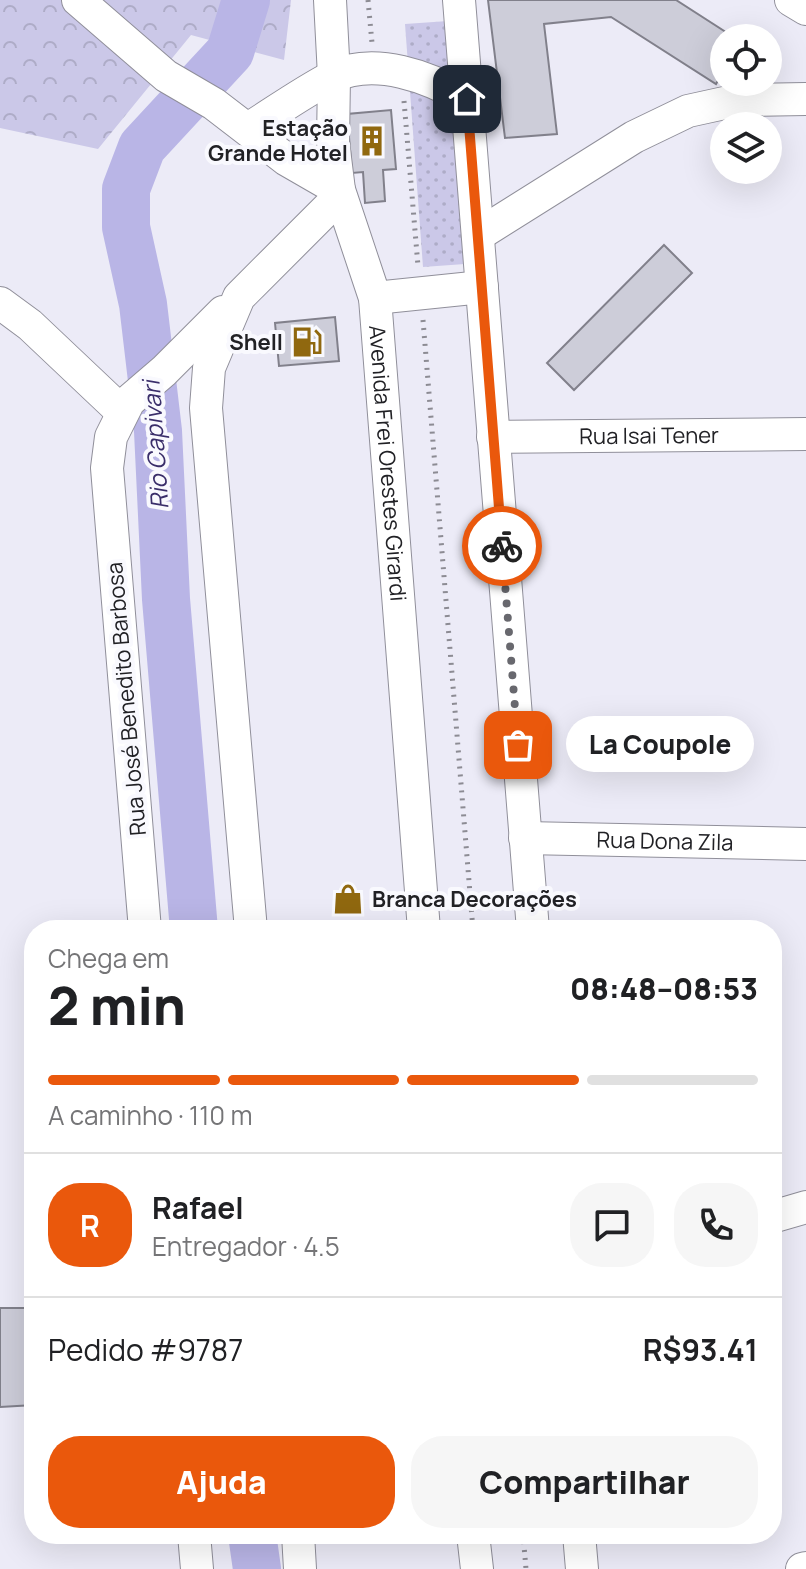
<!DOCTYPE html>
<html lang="pt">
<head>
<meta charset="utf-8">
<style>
	body { margin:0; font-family:Manrope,sans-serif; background:#f6f6f6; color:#202124; height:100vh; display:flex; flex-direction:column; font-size:30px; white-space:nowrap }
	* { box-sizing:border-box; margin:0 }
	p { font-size:26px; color:#757577 }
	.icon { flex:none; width:44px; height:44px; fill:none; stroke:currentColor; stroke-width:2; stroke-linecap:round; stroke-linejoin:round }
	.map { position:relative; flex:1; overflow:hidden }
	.sheet { position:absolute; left:24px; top:920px; width:758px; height:624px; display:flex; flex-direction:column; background:#fff; border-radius:32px; box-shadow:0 8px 32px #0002 }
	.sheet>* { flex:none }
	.fabs { position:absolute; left:710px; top:24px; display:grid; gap:16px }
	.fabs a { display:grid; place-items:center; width:72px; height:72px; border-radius:50%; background:#fff; box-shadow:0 8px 32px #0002; font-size:40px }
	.pin { position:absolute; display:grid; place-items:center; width:68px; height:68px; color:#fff; margin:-34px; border-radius:16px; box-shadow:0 4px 12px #0006 }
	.courier { position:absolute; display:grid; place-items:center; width:80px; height:80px; margin:-40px; border:6px solid #ea580c; border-radius:50%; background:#fff; color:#222; box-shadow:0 2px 10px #0007 }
	.bubble { position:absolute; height:56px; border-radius:28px; background:#fff; box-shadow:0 8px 32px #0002; font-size:26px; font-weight:800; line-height:56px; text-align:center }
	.summary em { font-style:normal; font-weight:800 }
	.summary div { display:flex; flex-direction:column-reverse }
	.summary { display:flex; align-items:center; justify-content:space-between; height:136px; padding:0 24px }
	h1 { font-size:52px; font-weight:800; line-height:60px }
	.bar { display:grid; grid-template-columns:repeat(4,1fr); gap:12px 8px; align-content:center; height:96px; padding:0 24px }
	.bar i { height:10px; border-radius:6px; background:#e0e0e0 }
	.bar .on { background:#ea580c }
	.bar p { grid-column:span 4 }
	.line { display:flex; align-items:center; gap:20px; padding:0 24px; border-top:2px solid #e0e0e0 }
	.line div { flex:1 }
	.round { display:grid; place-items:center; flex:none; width:84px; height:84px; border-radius:32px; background:#f6f6f6 }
	.primary-button { display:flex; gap:16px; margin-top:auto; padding:16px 24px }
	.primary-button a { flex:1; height:92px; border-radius:32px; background:#ea580c; color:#fff; font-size:32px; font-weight:800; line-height:92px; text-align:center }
	.primary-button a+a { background:#f6f6f6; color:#202124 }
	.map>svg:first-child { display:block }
</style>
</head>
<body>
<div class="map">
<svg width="806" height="1569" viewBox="0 0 806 1569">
	<defs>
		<pattern id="forest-crowns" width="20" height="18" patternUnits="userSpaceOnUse" patternTransform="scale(2)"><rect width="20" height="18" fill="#cbc8e8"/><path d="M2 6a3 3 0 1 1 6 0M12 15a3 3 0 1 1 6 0" fill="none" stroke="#aeacc7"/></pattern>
		<pattern id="park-dots" width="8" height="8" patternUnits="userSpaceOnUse" patternTransform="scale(2)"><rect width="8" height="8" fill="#cbc8e8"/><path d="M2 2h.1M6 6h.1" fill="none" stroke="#aeacc7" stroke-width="1.8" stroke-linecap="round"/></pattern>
	</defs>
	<rect width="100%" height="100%" fill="#ecebf7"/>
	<path fill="url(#forest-crowns)" d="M0 0H291L284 60 191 35 98 149 0 128Z"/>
	<path fill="url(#park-dots)" d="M448 21 465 264 423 267 405 24Z"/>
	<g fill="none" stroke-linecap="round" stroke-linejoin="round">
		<g stroke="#b9b5e6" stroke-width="48">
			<path d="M194 930 166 599 158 431 143 304 126 227V189L142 147 230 52 246 0"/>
			<path d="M252 1534 257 1569"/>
		</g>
	</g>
	<g fill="#cdcdd9" stroke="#81808b" stroke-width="2">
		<path d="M488 0H676L735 38H724V70L716 84 611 17 544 24 557 134 505 138Z"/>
		<path d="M391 110 396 169 383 170 385 201 365 203 363 172 352 173 347 114Z"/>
		<path d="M664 245 692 273 574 390 547 363Z"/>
		<path d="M335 317 339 361 279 366 275 323Z"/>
		<path d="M0 1308H34V1405L0 1407Z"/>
	</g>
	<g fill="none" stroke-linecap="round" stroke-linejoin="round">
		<g stroke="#908f9a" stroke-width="34">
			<g id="minor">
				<path d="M78 0 166 76 214 104 287 160 339 190"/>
				<path id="s1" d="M330 0 334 76 333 142 339 190 375 298 424 930"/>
				<path d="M459 0 533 930"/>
				<path d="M791 0 806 9"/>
				<path d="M248 129C275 112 303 92 332 77 375 56 429 77 467 99"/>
				<path d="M478 235 634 137 688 111 738 100 806 99"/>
				<path d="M375 298 482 287"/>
				<path d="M0 303 30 325 122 412"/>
				<path id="s2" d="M493 437 806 434"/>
				<path id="s3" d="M525 838 806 844"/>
				<path d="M145 930 107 468 111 437 129 401 164 371 223 312"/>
				<path d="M251 930 206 408 209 368 239 297 340 196"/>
				<path d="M772 1217 806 1207"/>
				<path d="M194 1534 197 1569"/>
				<path d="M298 1534 300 1569"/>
				<path d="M473 1534 477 1569"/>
				<path d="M579 1534 582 1569"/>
				<path d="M802 1569 806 1568"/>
			</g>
		</g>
		<g stroke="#8c8b93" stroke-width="5" stroke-dasharray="2 6" stroke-linecap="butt">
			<path d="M368 0 372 43"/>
			<path d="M404 101 418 266"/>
			<path d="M423 320 473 930"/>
			<path d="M523 1534 526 1569"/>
		</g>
		<use href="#minor" stroke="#fff" stroke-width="32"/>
	</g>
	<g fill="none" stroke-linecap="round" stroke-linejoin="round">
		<path stroke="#68686e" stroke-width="8" stroke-dasharray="0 14.4" d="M502 546 518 745"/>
		<path stroke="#ea580c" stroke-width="10" d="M467 99 502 546"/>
	</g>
	<defs>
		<g id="building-bare" transform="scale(2.4)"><path d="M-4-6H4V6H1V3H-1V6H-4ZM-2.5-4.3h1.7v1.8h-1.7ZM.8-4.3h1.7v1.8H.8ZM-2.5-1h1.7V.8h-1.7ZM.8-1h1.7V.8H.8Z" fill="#90680f" stroke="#f9f9fe" stroke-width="2.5" paint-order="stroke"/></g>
		<g id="fuel-bare" transform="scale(2.4)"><path d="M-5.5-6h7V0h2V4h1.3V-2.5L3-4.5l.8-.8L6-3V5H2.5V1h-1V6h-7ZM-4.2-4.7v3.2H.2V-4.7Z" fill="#90680f" stroke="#f9f9fe" stroke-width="2.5" paint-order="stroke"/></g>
		<g id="shop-bare" transform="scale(2.4)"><path d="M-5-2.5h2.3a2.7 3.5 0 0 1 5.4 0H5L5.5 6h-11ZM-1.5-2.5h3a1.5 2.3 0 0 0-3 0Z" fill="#90680f" stroke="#f9f9fe" stroke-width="2.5" paint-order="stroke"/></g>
	</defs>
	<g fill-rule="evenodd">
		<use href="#building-bare" x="372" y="141"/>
		<use href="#fuel-bare" x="307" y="342"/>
		<use href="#shop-bare" x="348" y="899"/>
	</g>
	<g text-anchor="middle" stroke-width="8" stroke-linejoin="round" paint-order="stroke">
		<g font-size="22" font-weight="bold" fill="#212125" stroke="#f9f9fe" text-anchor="end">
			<text x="348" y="136">Estação<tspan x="348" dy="25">Grande Hotel</tspan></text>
			<text x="283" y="350">Shell</text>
			<text x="372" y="907" text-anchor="start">Branca Decorações</text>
		</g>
		<g font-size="22" fill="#212125" stroke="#f9f9fe">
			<text dy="8" stroke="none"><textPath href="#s2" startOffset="156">Rua Isai Tener</textPath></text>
			<text dy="8" stroke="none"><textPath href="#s1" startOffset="470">Avenida Frei Orestes Girardi</textPath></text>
			<text transform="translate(126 699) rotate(-95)" y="8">Rua José Benedito Barbosa</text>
			<text dy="8" stroke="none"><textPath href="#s3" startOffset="140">Rua Dona Zila</textPath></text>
		</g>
		<g font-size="24" font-style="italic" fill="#3a2e6a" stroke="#f9f9fe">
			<text transform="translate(156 445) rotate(-94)" y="8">Rio Capivari</text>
		</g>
	</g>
</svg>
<div class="fabs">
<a><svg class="icon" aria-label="locate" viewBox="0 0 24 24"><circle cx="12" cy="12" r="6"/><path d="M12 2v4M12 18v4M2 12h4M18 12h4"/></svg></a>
<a><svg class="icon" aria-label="layers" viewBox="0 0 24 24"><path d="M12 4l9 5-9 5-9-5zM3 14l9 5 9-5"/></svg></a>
</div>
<div class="pin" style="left:518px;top:745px;background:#ea580c"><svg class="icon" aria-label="bag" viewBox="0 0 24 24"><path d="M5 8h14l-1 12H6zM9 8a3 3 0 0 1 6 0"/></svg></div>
<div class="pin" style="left:467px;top:99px;background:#1f2937"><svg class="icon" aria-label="home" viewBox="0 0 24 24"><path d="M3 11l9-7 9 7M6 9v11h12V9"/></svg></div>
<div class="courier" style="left:502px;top:546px"><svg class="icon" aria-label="bike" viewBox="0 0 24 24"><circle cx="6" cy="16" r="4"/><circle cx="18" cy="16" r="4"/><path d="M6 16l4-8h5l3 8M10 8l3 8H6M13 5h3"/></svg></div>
<div class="bubble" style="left:566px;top:716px;width:188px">La Coupole</div>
<section class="sheet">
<div class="summary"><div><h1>2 min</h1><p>Chega em</p></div><em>08:48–08:53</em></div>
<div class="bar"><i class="on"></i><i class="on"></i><i class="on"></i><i></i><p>A caminho · 110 m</p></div>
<div class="line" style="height:144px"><b class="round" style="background:#ea580c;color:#fff">R</b><div><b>Rafael</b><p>Entregador · 4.5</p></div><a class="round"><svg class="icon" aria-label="chat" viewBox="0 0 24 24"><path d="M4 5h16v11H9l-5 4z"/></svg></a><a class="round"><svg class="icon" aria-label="phone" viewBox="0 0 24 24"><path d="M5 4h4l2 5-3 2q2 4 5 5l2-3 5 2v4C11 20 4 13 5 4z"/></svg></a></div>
<div class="line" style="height:104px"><div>Pedido #9787</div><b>R$93.41</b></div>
<div class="primary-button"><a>Ajuda</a><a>Compartilhar</a></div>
</section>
</div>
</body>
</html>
